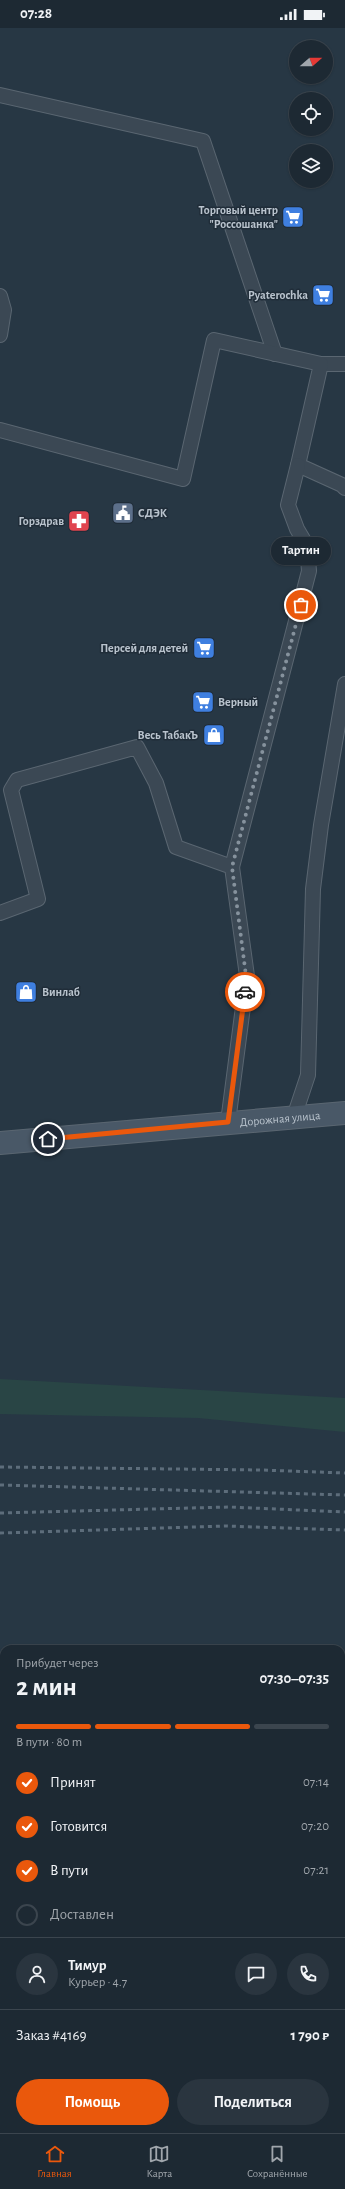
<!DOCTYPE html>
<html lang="ru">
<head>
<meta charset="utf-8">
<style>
	body { margin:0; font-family:"Alegreya Sans",sans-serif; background:#2a353f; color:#f1f3f6; height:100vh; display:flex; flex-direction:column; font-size:15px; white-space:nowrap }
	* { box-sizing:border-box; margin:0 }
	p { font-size:13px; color:#a0a6ac }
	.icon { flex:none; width:22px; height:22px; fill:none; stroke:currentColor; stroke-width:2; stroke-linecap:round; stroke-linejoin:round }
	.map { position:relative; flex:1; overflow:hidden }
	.panel { position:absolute; left:0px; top:1617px; width:345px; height:488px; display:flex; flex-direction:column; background:#1d2933; border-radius:12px 12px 0 0; box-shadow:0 1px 3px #0004,0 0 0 1px #3b454e }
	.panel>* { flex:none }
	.needle { width:26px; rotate:70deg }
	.fabs { position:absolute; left:289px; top:12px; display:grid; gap:8px }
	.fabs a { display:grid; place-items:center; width:44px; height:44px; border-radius:50%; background:#1d2933; box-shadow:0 1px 3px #0004,0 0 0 1px #3b454e; font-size:20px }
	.pin { position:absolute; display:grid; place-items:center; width:34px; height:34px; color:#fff; margin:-17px; border:2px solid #fff; border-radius:50%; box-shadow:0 1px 4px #0007 }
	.courier { position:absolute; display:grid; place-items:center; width:40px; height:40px; margin:-20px; border:3px solid #ea580c; border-radius:50%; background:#fff; color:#222; box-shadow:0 1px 5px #0007 }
	.bubble { position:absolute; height:28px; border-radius:14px; background:#1d2933; box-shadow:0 1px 3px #0004,0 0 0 1px #3b454e; font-size:13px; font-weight:700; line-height:28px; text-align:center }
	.summary em { font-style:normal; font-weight:700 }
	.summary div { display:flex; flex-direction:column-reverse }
	.summary { display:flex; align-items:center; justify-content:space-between; height:68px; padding:0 16px }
	h1 { font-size:26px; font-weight:700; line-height:30px }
	.bar { display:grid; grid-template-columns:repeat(4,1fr); gap:6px 4px; align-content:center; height:48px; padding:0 16px }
	.bar i { height:5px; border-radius:3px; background:#3b454e }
	.bar .selected { background:#ea580c }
	.bar p { grid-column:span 4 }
	.line { display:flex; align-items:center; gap:10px; padding:0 16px; border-top:1px solid #3b454e }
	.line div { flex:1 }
	.round { display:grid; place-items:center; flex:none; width:42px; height:42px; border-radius:21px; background:#2a353f }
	ol { padding:0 16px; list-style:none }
	li { display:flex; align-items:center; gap:12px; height:44px }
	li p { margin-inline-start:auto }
	li .icon { padding:4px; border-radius:50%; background:#ea580c; color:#fff; stroke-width:4 }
	li:last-child { color:#a0a6ac }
	li i { width:22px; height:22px; border:2px solid #3b454e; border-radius:50% }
	.primary-button { display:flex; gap:8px; margin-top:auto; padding:8px 16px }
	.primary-button a { flex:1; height:46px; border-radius:24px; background:#ea580c; color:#fff; font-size:16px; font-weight:700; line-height:46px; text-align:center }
	.primary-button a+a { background:#2a353f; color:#f1f3f6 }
	.status { display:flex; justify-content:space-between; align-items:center; height:28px; padding:0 20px; background:#1d2933; direction:ltr }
	.status svg { height:11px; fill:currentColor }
	.tab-bar { display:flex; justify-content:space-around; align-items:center; height:56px; border-top:1px solid #3b454e; background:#1d2933; font-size:11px; color:#a0a6ac }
	.tab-bar a { display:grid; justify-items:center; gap:2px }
	.tab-bar .selected { color:#ea580c }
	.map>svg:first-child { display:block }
</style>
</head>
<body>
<div class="status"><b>07:28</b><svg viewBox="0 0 49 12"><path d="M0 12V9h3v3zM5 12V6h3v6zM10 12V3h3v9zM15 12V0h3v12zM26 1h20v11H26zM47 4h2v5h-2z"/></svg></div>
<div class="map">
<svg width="345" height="2105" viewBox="0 0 345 2105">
	<rect width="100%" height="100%" fill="#273744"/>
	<g fill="#294545">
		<path d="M0 1351 345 1370V1404L198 1390 0 1386Z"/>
		<rect x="341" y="1791" width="4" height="116"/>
		<path d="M4 1801V1877H0V1802Z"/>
	</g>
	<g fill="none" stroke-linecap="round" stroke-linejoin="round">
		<g stroke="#5a6671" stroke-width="16">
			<g id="service">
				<path d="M0 67 203 113 275 326"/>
				<path d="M0 268 4 282 0 307"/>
				<path d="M321 336H345"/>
				<path d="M0 402 183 451 214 312 321 336 298 437 342 457 345 460"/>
				<path d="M232 839 309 543 307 518 297 501 288 477 298 437"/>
				<path d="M0 885 38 871 11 762 17 752 137 719 156 755 176 819 232 839 247 948 228 1094"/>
				<path d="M294 1089 308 1047 313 861 321 797 345 656"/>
			</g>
		</g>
		<g stroke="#5a6671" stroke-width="24">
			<g id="tertiary">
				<path d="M0 1925H4"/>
				<path d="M341 1952H345"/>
				<path d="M341 1990H345"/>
				<path d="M0 2070 4 2071"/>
				<path d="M217 2101 228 2105"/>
			</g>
		</g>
		<g stroke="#5a6671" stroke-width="24">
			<g id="secondary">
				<path id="s1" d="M0 1115 345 1085"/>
			</g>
		</g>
		<g stroke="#485460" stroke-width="24">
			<g id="primary">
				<path d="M0 1996 4 1995"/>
				<path d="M341 2018 345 2019"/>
				<path d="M0 2052H4"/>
				<path d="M341 2075 345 2076"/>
			</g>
		</g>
		<use href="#service" stroke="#3b4854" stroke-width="14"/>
		<use href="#tertiary" stroke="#3b4854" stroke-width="22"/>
		<use href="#secondary" stroke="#495867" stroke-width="22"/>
		<use href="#primary" stroke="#596874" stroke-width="22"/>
		<g stroke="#5d6d7b" stroke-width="3" stroke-dasharray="4 4" stroke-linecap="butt">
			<path d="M0 1439 261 1442 345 1445"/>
			<path d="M0 1457 345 1467"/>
			<path d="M0 1485 229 1479 345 1484"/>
			<path d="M0 1505 225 1498 345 1502"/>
			<path d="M0 1770H4"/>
		</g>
	</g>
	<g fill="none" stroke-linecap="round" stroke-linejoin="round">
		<path stroke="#86929d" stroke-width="4" stroke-dasharray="0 7.2" d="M245 964 246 948 232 839 301 577"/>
		<path stroke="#ea580c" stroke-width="5" d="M48 1111 228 1094 245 964"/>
	</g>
	<defs>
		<g id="supermarket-square" transform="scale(1.15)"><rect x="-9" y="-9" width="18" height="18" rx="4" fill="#3f7fe0" stroke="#202d39"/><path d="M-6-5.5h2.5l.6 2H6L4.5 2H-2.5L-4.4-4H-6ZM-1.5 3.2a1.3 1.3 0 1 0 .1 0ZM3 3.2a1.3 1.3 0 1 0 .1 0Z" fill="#fff"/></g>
		<g id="civic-square" transform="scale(1.15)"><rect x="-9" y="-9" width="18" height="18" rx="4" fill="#5c6f8a" stroke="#202d39"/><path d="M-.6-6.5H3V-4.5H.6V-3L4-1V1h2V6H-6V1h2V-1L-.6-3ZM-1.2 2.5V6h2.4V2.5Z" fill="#fff"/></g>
		<g id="pharmacy-square" transform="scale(1.15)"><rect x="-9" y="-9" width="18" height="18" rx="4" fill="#e0444e" stroke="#202d39"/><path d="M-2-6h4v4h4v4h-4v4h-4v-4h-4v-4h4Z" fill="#fff"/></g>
		<g id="shop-square" transform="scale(1.15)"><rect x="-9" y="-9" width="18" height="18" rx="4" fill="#3f7fe0" stroke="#202d39"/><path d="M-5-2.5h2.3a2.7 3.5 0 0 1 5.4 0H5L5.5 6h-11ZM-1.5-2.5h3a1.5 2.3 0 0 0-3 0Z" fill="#fff"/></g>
	</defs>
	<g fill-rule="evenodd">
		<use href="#supermarket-square" x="293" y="189"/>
		<use href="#supermarket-square" x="323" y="267"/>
		<use href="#civic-square" x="123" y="485"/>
		<use href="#pharmacy-square" x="79" y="493"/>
		<use href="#supermarket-square" x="204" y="620"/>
		<use href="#supermarket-square" x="203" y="674"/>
		<use href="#shop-square" x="214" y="707"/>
		<use href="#shop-square" x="26" y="964"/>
	</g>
	<g text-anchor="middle" stroke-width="3" stroke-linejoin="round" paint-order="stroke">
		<g font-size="12" font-weight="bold" fill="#b9c3cd" stroke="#202d39" text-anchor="end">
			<text x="278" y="186">Торговый центр<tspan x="278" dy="14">"Россошанка"</tspan></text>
			<text x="308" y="271">Pyaterochka</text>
			<text x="138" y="489" text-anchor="start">СДЭК</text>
			<text x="64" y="497">Горздрав</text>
			<text x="188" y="624">Персей для детей</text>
			<text x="218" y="678" text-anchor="start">Верный</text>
			<text x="198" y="711">Весь ТабакЪ</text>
			<text x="42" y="968" text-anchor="start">Винлаб</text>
		</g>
		<g font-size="12" fill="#b9c3cd" stroke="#202d39">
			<text dy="4" stroke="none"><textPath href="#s1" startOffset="281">Дорожная улица</textPath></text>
		</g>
	</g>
</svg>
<div class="fabs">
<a><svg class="needle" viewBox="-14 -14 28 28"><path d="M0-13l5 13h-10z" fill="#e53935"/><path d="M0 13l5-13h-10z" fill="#a0a6ac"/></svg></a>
<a><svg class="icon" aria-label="locate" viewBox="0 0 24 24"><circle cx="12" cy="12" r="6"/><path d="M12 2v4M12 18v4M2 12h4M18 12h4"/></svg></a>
<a><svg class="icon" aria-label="layers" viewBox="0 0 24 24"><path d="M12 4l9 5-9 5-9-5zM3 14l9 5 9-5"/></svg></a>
</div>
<div class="pin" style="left:301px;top:577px;background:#ea580c"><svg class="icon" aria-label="bag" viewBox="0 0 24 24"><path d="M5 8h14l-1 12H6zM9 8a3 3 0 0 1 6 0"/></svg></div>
<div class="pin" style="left:48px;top:1111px;background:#1f2937"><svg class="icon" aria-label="home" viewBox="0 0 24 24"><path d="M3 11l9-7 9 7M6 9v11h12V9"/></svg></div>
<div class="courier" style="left:245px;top:964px"><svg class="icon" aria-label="car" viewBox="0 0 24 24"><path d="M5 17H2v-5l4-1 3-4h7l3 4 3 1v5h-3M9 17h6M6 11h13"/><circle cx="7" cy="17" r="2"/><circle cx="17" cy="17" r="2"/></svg></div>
<div class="bubble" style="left:271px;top:509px;width:60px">Тартин</div>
<section class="panel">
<div class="summary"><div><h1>2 мин</h1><p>Прибудет через</p></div><em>07:30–07:35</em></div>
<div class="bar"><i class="selected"></i><i class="selected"></i><i class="selected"></i><i></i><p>В пути · 80 m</p></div>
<ol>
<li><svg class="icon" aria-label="check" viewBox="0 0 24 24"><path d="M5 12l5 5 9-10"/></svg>Принят<p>07:14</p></li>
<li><svg class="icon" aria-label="check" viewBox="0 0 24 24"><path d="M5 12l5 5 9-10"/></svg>Готовится<p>07:20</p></li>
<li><svg class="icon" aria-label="check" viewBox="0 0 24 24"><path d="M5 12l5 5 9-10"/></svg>В пути<p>07:21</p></li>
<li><i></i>Доставлен</li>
</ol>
<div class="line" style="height:72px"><a class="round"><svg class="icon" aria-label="person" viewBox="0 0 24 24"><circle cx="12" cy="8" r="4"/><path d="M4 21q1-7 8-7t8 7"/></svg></a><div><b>Тимур</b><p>Курьер · 4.7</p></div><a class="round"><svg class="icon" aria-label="chat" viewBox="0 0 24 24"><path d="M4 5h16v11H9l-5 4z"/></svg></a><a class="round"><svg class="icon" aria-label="phone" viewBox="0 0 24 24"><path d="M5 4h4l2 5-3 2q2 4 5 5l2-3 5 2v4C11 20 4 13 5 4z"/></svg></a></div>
<div class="line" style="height:52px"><div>Заказ #4169</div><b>1 790 ₽</b></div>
<div class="primary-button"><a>Помощь</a><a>Поделиться</a></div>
</section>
</div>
<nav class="tab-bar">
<a class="selected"><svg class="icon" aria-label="home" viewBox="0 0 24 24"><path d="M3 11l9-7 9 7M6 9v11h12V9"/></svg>Главная</a>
<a><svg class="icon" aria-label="map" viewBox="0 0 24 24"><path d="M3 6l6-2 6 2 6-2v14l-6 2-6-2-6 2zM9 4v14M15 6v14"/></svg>Карта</a>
<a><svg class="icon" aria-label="saved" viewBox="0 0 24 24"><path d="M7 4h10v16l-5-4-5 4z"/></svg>Сохранённые</a>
</nav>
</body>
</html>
